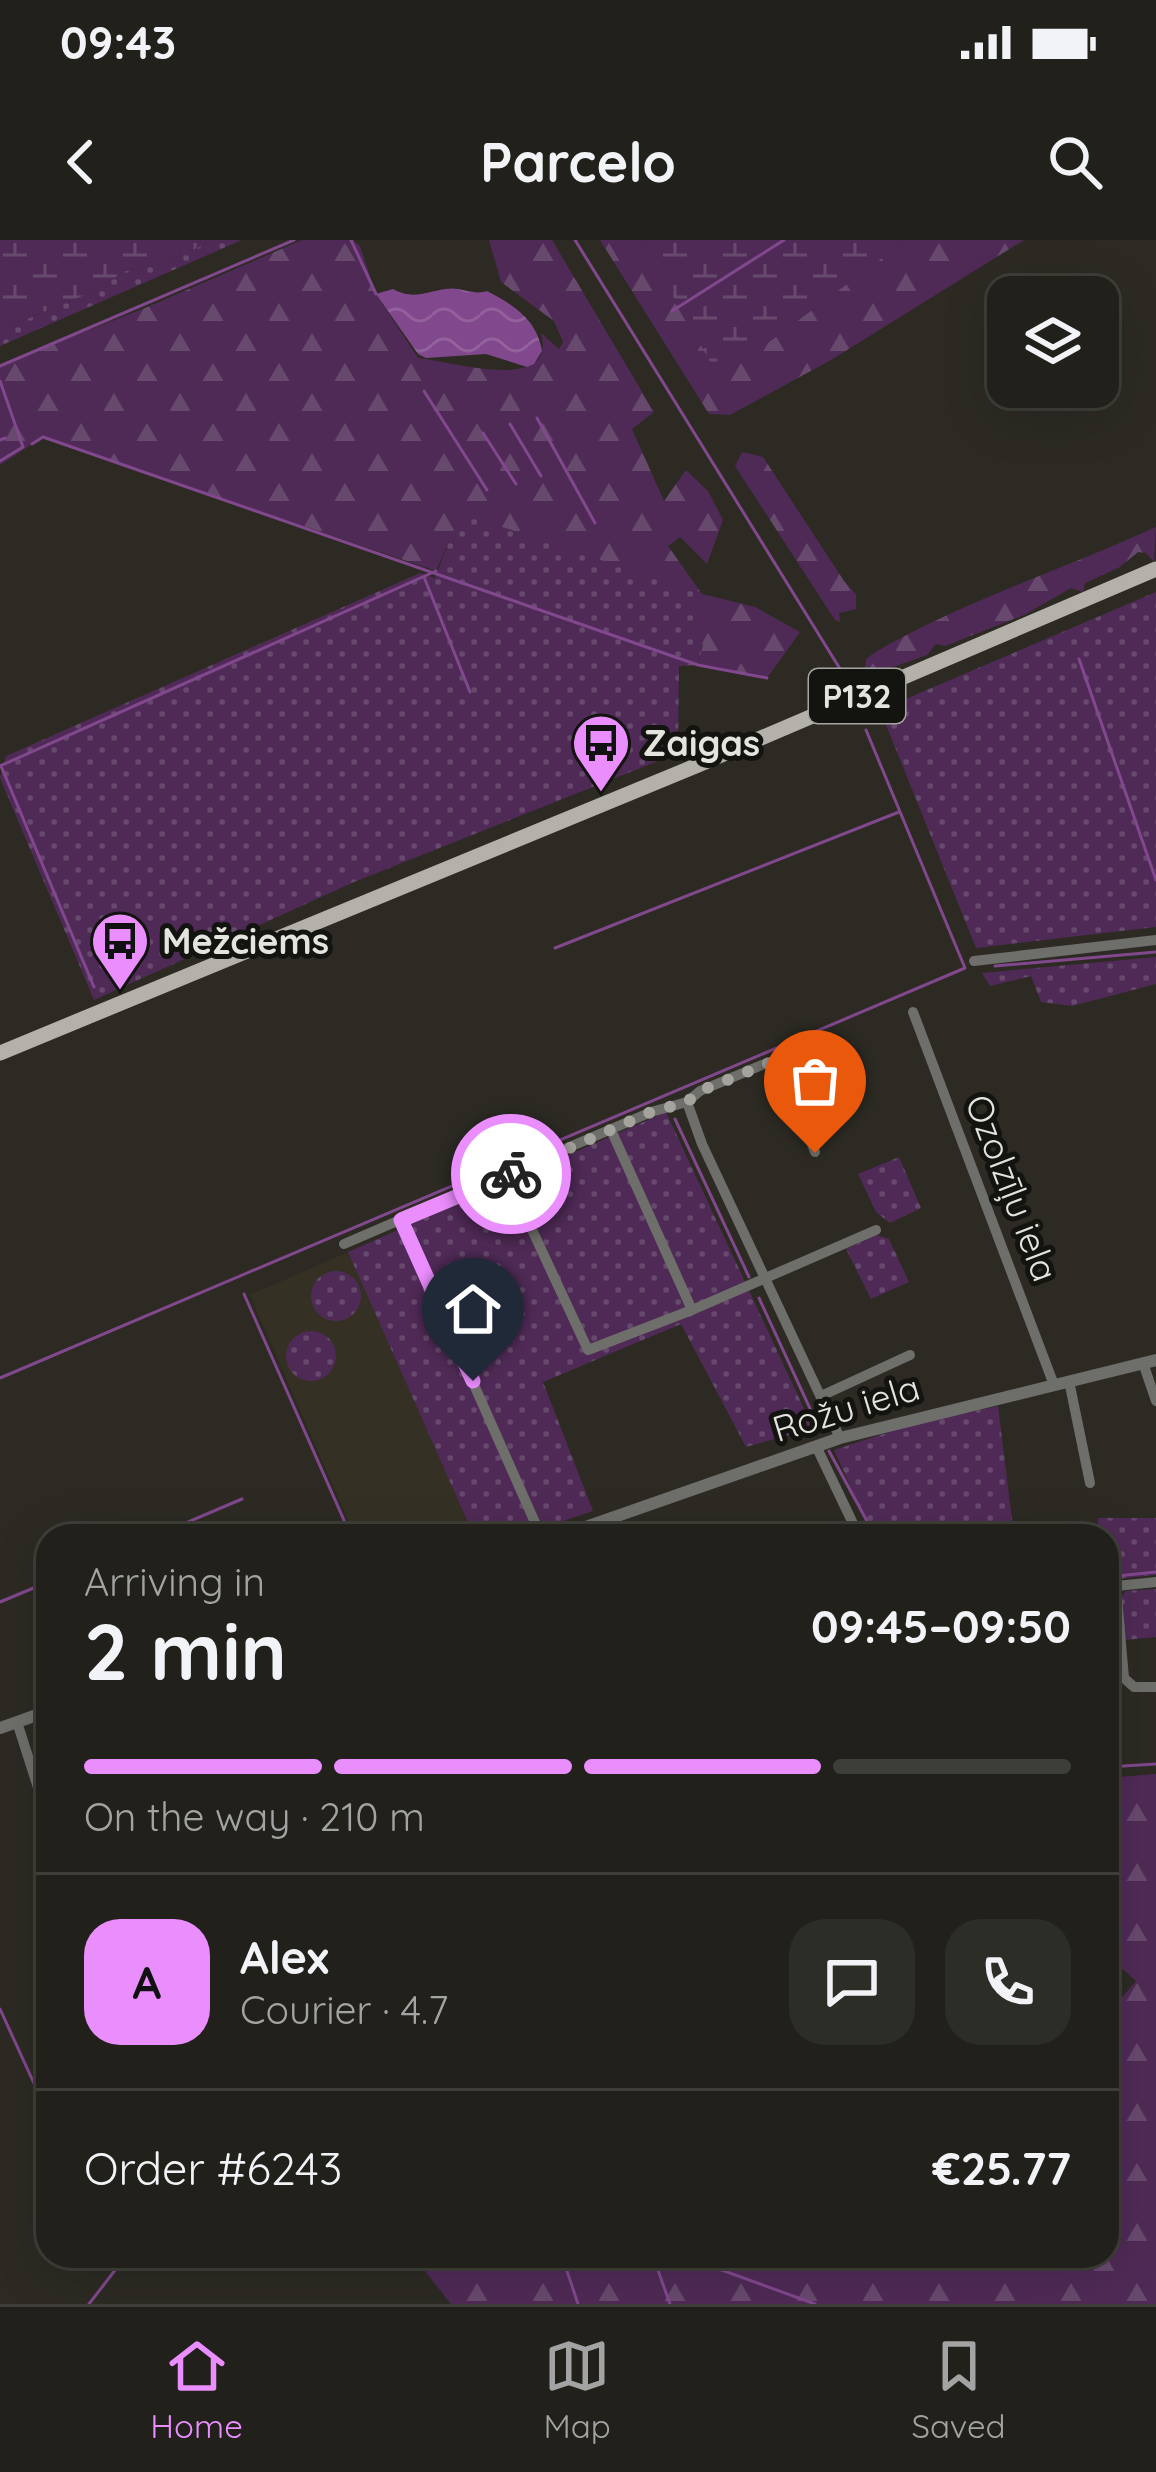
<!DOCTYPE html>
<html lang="en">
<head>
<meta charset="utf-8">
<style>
	body { margin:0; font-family:Quicksand,sans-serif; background:#2d2d27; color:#f1f3f6; height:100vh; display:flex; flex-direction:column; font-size:45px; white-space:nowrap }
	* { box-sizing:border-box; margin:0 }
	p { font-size:39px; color:#a2a3a2 }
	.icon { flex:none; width:66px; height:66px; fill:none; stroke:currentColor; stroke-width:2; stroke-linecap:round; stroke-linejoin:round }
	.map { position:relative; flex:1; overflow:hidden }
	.details { position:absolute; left:36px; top:1284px; width:1083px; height:744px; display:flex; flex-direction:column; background:#21201a; border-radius:36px; box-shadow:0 12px 48px #0002,0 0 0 3px #3e3e39 }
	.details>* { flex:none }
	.buttons { position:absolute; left:987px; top:36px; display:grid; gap:24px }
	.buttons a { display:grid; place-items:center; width:132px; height:132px; border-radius:24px; background:#21201a; box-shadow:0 12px 48px #0002,0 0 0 3px #3e3e39; font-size:60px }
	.pin { position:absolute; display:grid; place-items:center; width:102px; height:102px; color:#fff; margin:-123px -51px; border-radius:50% 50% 50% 0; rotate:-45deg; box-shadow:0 0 12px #0007 }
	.pin .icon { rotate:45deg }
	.courier { position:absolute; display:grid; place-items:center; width:120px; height:120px; margin:-60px; border:9px solid #ea8dfd; border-radius:50%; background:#fff; color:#222; box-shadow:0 3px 15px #0007 }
	.overview em { font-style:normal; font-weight:800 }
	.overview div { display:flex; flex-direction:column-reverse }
	.overview { display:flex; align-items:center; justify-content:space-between; height:204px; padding:0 48px }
	h1 { font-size:78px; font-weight:800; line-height:90px }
	.bar { display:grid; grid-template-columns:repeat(4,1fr); gap:18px 12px; align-content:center; height:144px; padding:0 48px }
	.bar i { height:15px; border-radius:9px; background:#3e3e39 }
	.bar .selected { background:#ea8dfd }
	.bar p { grid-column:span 4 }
	.line { display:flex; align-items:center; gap:30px; padding:0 48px; border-top:3px solid #3e3e39 }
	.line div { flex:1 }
	.round { display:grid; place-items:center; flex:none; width:126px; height:126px; border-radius:36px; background:#2d2d27 }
	.status { display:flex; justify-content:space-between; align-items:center; height:84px; padding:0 60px; background:#21201a; direction:ltr }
	.status svg { height:33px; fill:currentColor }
	header { display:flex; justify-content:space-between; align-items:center; height:156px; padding:0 48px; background:#21201a; font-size:54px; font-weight:800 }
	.tab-bar { display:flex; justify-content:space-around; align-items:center; height:168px; border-top:3px solid #3e3e39; background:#21201a; font-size:33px; color:#a2a3a2 }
	.tab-bar a { display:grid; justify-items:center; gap:6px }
	.tab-bar .selected { color:#ea8dfd }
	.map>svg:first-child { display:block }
</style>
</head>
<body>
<div class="status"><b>09:43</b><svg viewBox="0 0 49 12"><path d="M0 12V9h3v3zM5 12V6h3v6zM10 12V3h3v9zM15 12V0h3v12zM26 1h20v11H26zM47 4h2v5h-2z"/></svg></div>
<header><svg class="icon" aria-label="back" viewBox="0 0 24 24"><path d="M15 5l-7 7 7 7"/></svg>Parcelo<svg class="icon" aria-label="search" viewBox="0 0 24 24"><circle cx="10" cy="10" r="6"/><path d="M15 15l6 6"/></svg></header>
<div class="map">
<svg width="1156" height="2064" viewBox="0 0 1156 2064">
	<defs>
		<pattern id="grass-dots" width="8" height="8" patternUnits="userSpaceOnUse" patternTransform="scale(3)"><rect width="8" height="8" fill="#4f2a56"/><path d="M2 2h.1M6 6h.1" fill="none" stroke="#68496e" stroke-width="1.8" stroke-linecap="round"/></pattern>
		<pattern id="forest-firs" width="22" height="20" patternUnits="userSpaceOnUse" patternTransform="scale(3)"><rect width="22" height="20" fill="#4f2a56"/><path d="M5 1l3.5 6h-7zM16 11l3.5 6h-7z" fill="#68496e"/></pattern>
		<pattern id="wetland-marsh" width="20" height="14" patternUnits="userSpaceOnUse" patternTransform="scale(3)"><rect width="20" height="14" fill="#4f2a56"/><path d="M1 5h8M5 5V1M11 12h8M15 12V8" fill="none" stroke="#68496e"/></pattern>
		<pattern id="water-waves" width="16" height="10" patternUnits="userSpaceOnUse" patternTransform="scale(3)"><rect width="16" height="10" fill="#81488d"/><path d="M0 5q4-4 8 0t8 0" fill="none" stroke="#93629d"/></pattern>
	</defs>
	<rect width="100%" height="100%" fill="#2c2a23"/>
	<path fill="#343124" d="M348 1012 474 1296H355L250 1055Z"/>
	<g fill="url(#grass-dots)">
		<path d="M214 0H242L0 106V90L92 52 125 31 165 23Z"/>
		<path d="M460 272 702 354 695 383 703 405 698 425 679 426 678 513 354 642 94 760 0 538 6 516 420 333 435 338Z"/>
		<path d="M1156 352V687L976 708 880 470Z"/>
		<path d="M1156 717V744L1072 766 1041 762 1031 736 990 746 982 733Z"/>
		<path d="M666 872 813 1188 746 1207 681 1084 543 1142 593 1271 519 1296H474L348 1012Z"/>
		<path d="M899 917 921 968 890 983 876 972 858 934Z"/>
		<path d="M877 995 889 999 909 1042 871 1059 846 1009Z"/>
		<circle cx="336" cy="1056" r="25"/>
		<circle cx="311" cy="1116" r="25"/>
		<path d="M998 1166 1014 1296H873L834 1210 917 1183Z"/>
		<path d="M1098 1278H1156V1335L1107 1340V1296H1098Z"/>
		<path d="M1156 1349V1397L1125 1400 1121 1358 1125 1351Z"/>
	</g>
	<g fill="url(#forest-firs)">
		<path d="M302 0H353L360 6 376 54 418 118C450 121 558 155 541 93L559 109 563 102 554 81 501 42 489 0H552L654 172 632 189 664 261 686 230 708 251 723 280 707 324 680 297 668 306 702 354 755 367 800 392 767 438 698 425 703 405 695 383 701 354 461 273 436 331 43 197 0 225V125L145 68Z"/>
		<path d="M600 0H641L720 138 906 0H1024L831 120 730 175 709 174Z"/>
		<path d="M742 212 763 217 844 341 856 354V369L839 373 840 382 835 380 735 226Z"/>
		<path d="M1156 287 1154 322 1146 313 1138 312 1120 327 1085 343 1083 352 1071 348 1024 375 945 406 936 404 927 415 870 435 865 428 866 419 874 413C963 361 1062 330 1156 287Z"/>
		<path d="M1156 1534V2064H451L413 2016H1107V1775L1136 1741 1107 1715V1538Z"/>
	</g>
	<g fill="url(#wetland-marsh)">
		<path d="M0 0H214L165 23 125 31 92 52 0 90Z"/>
		<path d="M641 0H906L720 139Z"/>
	</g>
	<path fill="url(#water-waves)" d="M393 49C413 60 426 52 445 49 461 46 472 56 487 51 514 65 537 80 542 111L534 124 527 127 486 114 426 118 418 114 376 54Z"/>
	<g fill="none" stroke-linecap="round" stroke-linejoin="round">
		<g stroke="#81488d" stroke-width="3">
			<path d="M351 0 376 54"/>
			<path d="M575 0 850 445"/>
			<path d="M672 71 784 0"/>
			<path d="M0 126 294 0"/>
			<path d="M0 141 23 207 0 221"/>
			<path d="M424 151 487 250"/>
			<path d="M537 178 595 283"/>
			<path d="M510 184 541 236"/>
			<path d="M483 193 516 244"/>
			<path d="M0 200 5 198"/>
			<path d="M32 204 43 197 698 425 767 438"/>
			<path d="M424 337 470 452"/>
			<path d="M1079 419 1156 640"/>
			<path d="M0 526 436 331"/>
			<path d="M1 526 94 747"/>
			<path d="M555 708 899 572"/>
			<path d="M995 726 1156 712"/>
			<path d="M675 879 749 1037"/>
			<path d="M244 1054 351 1296"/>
			<path d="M759 1058 819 1188"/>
			<path d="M0 1138 965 728 866 490"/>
			<path d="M829 1211 875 1296"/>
			<path d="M155 1296 242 1259"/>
			<path d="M1107 1337 1156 1332"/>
			<path d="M0 1362 48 1342"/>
			<path d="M1107 1527 1156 1524"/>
			<path d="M0 1769 48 1874"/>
			<path d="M562 2016 578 2064"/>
			<path d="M653 2016 670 2064"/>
			<path d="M683 2016 815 2064"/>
			<path d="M89 2064 126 2016"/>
		</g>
		<g stroke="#6e6e6a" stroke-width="10">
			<path d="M974 721 1156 700"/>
			<path d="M913 772 1054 1145"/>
			<path d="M687 862 702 904 840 1198"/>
			<path d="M611 890 692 1070 876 990"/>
			<path d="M507 936 588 1110 692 1070"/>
			<path d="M401 980 541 1296"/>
			<path d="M344 1004 651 872 687 862 700 851 769 822H775L784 832 815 912"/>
			<path d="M1143 1123 1156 1161"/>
			<path d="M1069 1141 1090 1243"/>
			<path d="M821 1156 910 1115"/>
			<path d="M816 1206 859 1296"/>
			<path d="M1116 1346 1124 1438 1134 1447H1156"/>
			<path d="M1107 1347 1156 1342"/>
			<path d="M17 1482 48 1579"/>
		</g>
		<g stroke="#6e6e6a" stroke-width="12">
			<path d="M560 1296 840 1198 1156 1120"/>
			<path d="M0 1488 48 1471"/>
		</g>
		<path stroke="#b3b1aa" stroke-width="15" d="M0 813 698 525 1156 329"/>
	</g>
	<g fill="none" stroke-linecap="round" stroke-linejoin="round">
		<path stroke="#a4a39d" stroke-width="12" stroke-dasharray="0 21.6" d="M511 934 651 872 687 862 700 851 769 823 780 825 784 832 815 913"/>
		<path stroke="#ea8dfd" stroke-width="15" d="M473 1141 401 980 511 934"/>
	</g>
	<defs>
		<g id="bus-pin" transform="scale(3)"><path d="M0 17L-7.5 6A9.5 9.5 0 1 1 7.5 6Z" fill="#ea8dfd" stroke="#131310"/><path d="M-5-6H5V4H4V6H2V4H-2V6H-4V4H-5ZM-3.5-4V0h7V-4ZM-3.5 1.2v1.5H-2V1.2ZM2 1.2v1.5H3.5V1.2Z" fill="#111"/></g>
	</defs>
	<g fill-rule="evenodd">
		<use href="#bus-pin" x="601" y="503"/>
		<use href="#bus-pin" x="120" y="701"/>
	</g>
	<g text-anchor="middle" stroke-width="10" stroke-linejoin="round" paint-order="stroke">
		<rect fill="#131310" stroke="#a5a5a1" stroke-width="3" x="809" y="429" width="96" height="54" rx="9"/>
		<g font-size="33" font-weight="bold" fill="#e4e4df">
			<text x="857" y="468">P132</text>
		</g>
		<g font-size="36" font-weight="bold" fill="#e4e4df" stroke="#131310" text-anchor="start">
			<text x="643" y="516">Zaigas</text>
			<text x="162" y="714">Mežciems</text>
		</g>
		<g font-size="36" fill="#e4e4df" stroke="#131310">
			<text transform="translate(1012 948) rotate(69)" y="13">Ozolzīļu iela</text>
			<text transform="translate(846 1168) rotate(-17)" y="13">Rožu iela</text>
		</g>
	</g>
</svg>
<div class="buttons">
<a><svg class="icon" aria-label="layers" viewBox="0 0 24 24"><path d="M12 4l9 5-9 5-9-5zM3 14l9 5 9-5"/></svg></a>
</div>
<div class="pin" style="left:815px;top:913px;background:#ea580c"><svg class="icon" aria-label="bag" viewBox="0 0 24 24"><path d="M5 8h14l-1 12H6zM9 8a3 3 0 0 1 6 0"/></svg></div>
<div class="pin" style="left:473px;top:1141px;background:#1f2937"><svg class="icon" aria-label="home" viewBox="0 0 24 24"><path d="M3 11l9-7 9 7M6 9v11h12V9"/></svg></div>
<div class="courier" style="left:511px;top:934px"><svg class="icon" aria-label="bike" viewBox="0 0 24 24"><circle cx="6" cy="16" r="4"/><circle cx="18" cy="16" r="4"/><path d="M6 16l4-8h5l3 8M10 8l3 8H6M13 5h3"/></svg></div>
<section class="details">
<div class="overview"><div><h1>2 min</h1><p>Arriving in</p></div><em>09:45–09:50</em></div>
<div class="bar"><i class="selected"></i><i class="selected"></i><i class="selected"></i><i></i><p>On the way · 210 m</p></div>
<div class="line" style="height:216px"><b class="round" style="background:#ea8dfd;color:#111">A</b><div><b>Alex</b><p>Courier · 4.7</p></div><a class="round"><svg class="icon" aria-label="chat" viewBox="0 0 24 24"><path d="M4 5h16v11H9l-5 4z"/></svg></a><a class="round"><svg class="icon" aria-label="phone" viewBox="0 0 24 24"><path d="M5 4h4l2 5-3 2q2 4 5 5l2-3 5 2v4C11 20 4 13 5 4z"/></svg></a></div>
<div class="line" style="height:156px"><div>Order #6243</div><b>€25.77</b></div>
</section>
</div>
<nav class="tab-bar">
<a class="selected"><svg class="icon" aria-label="home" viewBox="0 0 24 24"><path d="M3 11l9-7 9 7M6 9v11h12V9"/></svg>Home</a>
<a><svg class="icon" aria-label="map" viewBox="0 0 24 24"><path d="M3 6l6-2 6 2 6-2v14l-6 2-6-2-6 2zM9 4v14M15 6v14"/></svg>Map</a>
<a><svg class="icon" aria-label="saved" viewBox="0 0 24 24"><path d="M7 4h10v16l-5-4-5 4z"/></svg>Saved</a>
</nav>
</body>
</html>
